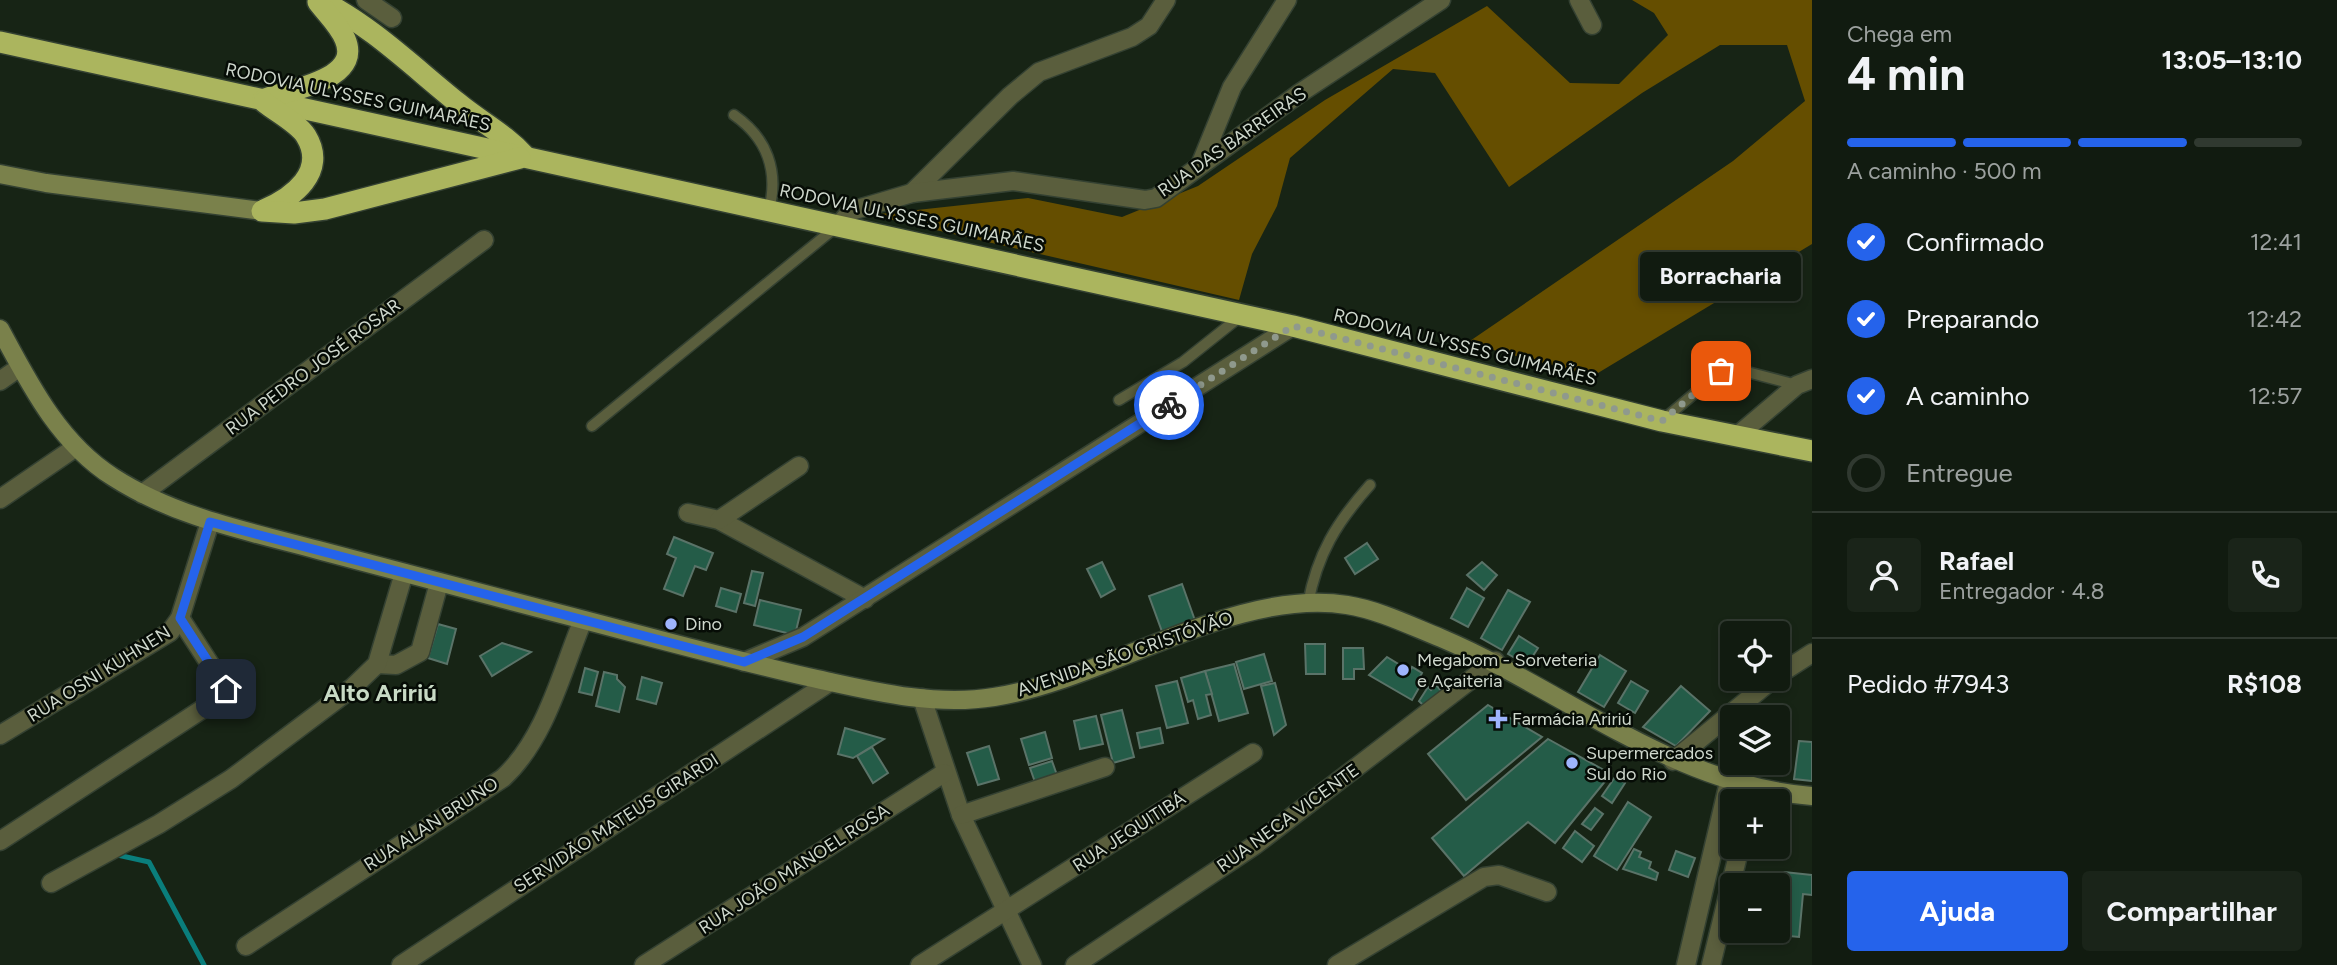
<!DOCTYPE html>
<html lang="pt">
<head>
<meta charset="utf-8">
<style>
	body { margin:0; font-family:Figtree,sans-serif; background:#1a2419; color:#f1f3f6; height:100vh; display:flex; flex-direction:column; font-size:26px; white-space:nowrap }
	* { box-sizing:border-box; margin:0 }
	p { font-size:23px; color:#9ca19f }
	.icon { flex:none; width:38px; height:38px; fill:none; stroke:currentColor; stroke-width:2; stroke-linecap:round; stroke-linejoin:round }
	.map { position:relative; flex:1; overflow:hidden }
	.panel { display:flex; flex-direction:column; background:#111b10; width:525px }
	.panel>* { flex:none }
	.tools { position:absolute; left:1720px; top:621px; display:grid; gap:14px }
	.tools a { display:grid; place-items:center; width:70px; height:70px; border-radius:7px; background:#111b10; box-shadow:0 4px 10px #0003,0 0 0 2px #303930; font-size:35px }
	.pin { position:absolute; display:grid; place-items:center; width:60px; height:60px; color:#fff; margin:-30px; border-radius:14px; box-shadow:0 4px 10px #0006 }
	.courier { position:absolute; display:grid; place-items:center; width:70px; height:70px; margin:-35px; border:5px solid #2563eb; border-radius:50%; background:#fff; color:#222; box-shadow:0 2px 9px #0007 }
	.bubble { position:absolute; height:49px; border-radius:7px; background:#111b10; box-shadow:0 4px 10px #0003,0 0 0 2px #303930; font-size:23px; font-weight:700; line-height:49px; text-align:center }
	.headline em { font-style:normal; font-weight:700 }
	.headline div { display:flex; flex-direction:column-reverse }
	.headline { display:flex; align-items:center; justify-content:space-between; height:119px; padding:0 35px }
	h1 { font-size:46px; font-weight:700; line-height:52px }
	.bar { display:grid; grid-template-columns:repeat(4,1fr); gap:10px 7px; align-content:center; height:84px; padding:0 35px }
	.bar i { height:9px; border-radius:5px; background:#303930 }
	.bar .active { background:#2563eb }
	.bar p { grid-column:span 4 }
	.line { display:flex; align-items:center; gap:18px; padding:0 35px; border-top:2px solid #303930 }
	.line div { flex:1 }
	.round { display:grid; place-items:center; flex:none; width:74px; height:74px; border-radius:7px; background:#1a2419 }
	ol { padding:0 35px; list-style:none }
	li { display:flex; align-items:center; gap:21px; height:77px }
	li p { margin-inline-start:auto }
	li .icon { padding:7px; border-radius:50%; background:#2563eb; color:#fff; stroke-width:4 }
	li:last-child { color:#9ca19f }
	li i { width:38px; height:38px; border:4px solid #303930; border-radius:50% }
	.cta { display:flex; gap:14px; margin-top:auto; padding:14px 35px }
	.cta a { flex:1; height:80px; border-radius:7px; background:#2563eb; color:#fff; font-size:28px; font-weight:700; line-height:80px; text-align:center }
	.cta a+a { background:#1a2419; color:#f1f3f6 }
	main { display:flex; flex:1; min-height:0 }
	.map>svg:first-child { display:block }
</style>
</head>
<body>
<main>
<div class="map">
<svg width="1812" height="965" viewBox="0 0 1812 965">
	<rect width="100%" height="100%" fill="#172415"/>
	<path fill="#654e00" d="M1632 0H1812V244L1593 376 1467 343 1733 161 1805 101 1787 45H1720L1642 93 1509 187 1435 73 1393 69 1290 158 1277 206 1252 254 1239 300 871 215 1028 198 1122 217 1198 186 1325 100 1487 6 1570 83 1619 84 1668 35 1654 13Z"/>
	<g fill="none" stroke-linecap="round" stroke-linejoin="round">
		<path stroke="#0a7e7c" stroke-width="5" d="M113 854 149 862 204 965"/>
	</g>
	<g fill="#245c48" stroke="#5a7368" stroke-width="2">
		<path d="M674 537 713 553 706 570 695 566 683 596 664 589 676 558 667 554Z"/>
		<path d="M1367 543 1378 559 1355 574 1345 558Z"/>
		<path d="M1102 562 1115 589 1101 597 1087 569Z"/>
		<path d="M1482 562 1497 575 1484 590 1467 575Z"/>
		<path d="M752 571 763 573 755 606 744 603Z"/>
		<path d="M1182 584 1197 626 1164 637 1149 596Z"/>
		<path d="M721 588 741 594 736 612 716 606Z"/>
		<path d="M1467 588 1484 598 1468 627 1451 618Z"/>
		<path d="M1508 590 1530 602 1502 650 1481 638Z"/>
		<path d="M760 600 801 610 795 635 754 625Z"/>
		<path d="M438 624 456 629 447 664 428 658Z"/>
		<path d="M1519 636 1538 648 1527 665 1508 654Z"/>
		<path d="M502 643 531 652 492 676 480 656Z"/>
		<path d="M1305 644H1325V674H1306Z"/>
		<path d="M1343 648H1363L1364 669H1354V679H1343Z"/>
		<path d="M1264 654 1272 681 1244 689 1236 662Z"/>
		<path d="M1600 655 1626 671 1604 707 1578 692Z"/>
		<path d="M1387 657 1410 671 1412 667 1422 673 1420 677 1424 679 1412 700 1369 675Z"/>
		<path d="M1234 664 1248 713 1219 721 1205 671Z"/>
		<path d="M585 668 598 672 592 695 579 692Z"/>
		<path d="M1205 671 1212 694 1206 695 1211 715 1198 719 1193 700 1188 702 1181 678Z"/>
		<path d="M604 672 617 675V679L625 687 619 712 596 706Z"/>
		<path d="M642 677 662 683 656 704 637 699Z"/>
		<path d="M1177 681 1188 723 1167 728 1156 686Z"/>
		<path d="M1631 681 1648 691 1635 713 1618 703Z"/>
		<path d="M1275 683 1286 725 1274 735 1261 686Z"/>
		<path d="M1436 685 1444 694 1428 710 1419 701 1428 687 1431 690Z"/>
		<path d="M1681 686 1710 711 1676 746 1643 727Z"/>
		<path d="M1488 705 1542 737 1466 800 1428 754Z"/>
		<path d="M1122 710 1134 757 1113 763 1101 715Z"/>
		<path d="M1096 716 1103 744 1080 749 1074 721Z"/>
		<path d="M845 728 884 739 853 758 838 754Z"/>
		<path d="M1160 728 1163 743 1140 748 1137 733Z"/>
		<path d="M1045 732 1052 758 1029 765 1021 739Z"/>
		<path d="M1548 739 1611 774 1555 843 1528 822 1464 876 1432 838Z"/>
		<path d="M1799 741 1812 742V781L1794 779Z"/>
		<path d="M1732 743V763H1744L1736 770 1721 754Z"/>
		<path d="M989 746 999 779 978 785 967 753Z"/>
		<path d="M872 747 888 773 873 783 857 756Z"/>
		<path d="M1052 761 1058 778 1036 785 1030 768Z"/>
		<path d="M1615 777 1625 783 1612 803 1602 796Z"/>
		<path d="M1628 802 1651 817 1617 870 1594 856Z"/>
		<path d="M1595 808 1603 814 1591 830 1582 824Z"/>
		<path d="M1575 831 1594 846 1582 862 1563 848Z"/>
		<path d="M1634 849 1641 852 1639 857 1651 862 1649 868 1658 873 1656 880 1623 869Z"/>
		<path d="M1676 851 1695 858 1688 877 1669 870Z"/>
		<path d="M1784 872 1812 875V895L1803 894 1799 937 1778 935Z"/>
	</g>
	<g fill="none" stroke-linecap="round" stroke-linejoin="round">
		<g stroke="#344132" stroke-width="13">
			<g id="lane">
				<path d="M734 115C767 138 779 171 769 210"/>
				<path d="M1119 400 1183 362 1242 315"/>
				<path d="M1663 420 1721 371 1751 373 1797 385"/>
				<path d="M592 426 836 227"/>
				<path d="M1308 604C1317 554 1337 522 1370 485"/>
			</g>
		</g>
		<g stroke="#344132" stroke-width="21">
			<g id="street">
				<path d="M366 0 392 18"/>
				<path d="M1579 0 1592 25"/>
				<path d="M1201 163 1232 87 1287 0"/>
				<path d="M912 193 1010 96 1039 72 1132 37 1149 26 1166 0"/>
				<path d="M839 225 851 211 912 193 1013 181 1145 200 1156 198 1300 93 1441 0"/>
				<path d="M0 381 20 367"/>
				<path d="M1737 436 1797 385 1812 379"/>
				<path d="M142 494 484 240"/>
				<path d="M0 499 76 447"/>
				<path d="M688 513 719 520 865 599"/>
				<path d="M719 520 799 466"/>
				<path d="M744 662 803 637 1293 326"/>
				<path d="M377 664 396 665 420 652 439 583"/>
				<path d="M1778 675 1812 653"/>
				<path d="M922 698 961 815 1032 965"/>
				<path d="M0 735 170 632 180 618 210 522"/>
				<path d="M1673 761 1773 679"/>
				<path d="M961 815 1105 767"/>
				<path d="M0 841 224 695 226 689 180 618"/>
				<path d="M51 883 159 824 231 779 352 688 377 664 404 573"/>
				<path d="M246 946 503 778C546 738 561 673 583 620"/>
				<path d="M401 965 830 682"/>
				<path d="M644 965 944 773"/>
				<path d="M920 965 1253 753"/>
				<path d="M1075 965 1255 845 1495 661"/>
				<path d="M1337 965 1484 877 1499 875 1547 892"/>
				<path d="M1686 965 1729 782"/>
				<path d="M1711 965 1740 847"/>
			</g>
		</g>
		<g stroke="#344132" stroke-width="21">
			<g id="secondary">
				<path d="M0 174 46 183 262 211"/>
				<path d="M0 329C29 383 59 443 113 477 175 517 247 531 318 550 391 569 465 589 538 608 628 631 717 656 808 677 868 690 932 707 994 697 1105 680 1235 587 1347 605 1379 610 1411 626 1441 638 1566 691 1672 785 1812 796"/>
			</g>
		</g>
		<g stroke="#344132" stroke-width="24">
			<g id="highway">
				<path d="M320 0C372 26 413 67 458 103 481 122 505 134 525 156"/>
				<path d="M0 42 1293 326 1662 421 1812 451"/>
				<path d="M263 100C288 89 363 81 345 39 339 25 327 14 318 2"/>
				<path d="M264 210C292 198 328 172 306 136 298 123 276 112 264 102"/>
				<path d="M262 211 294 213 325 209 520 158"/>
			</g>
		</g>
		<use href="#lane" stroke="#5a5e3d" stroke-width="10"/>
		<use href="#street" stroke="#5a5e3d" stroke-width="18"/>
		<use href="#secondary" stroke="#7a814b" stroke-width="18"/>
		<use href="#highway" stroke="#abb55e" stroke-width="21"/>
	</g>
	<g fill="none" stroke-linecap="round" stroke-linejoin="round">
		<path stroke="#8f998d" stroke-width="7" stroke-dasharray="0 12.6" d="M1169 405 1293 326 1662 421 1721 371"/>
		<path stroke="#2563eb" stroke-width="9" d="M226 689 180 618 210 522 744 662 803 637 1169 405"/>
	</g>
	<g fill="#9eb4fd" stroke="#060c06" stroke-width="2.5">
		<circle cx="671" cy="624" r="7"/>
		<circle cx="1403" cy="670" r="7"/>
		<path d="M1494.5 708.5h7v7h7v7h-7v7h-7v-7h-7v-7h7z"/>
		<circle cx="1572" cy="763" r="7"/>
	</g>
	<g text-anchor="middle" stroke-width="5" stroke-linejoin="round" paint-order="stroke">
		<g font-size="18" fill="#cfd8cd" stroke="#060c06">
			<text transform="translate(358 97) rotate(12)" y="6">RODOVIA ULYSSES GUIMARÃES</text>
			<text transform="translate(1232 142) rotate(-35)" y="6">RUA DAS BARREIRAS</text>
			<text transform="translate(912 218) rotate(12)" y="6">RODOVIA ULYSSES GUIMARÃES</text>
			<text transform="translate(1465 347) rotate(14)" y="6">RODOVIA ULYSSES GUIMARÃES</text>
			<text transform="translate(313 367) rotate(-37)" y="6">RUA PEDRO JOSÉ ROSAR</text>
			<text transform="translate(1125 654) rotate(-19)" y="6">AVENIDA SÃO CRISTÓVÃO</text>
			<text transform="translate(99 674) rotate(-32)" y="6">RUA OSNI KUHNEN</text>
			<text transform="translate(1288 818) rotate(-36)" y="6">RUA NECA VICENTE</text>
			<text transform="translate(616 823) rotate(-33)" y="6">SERVIDÃO MATEUS GIRARDI</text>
			<text transform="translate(431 824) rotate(-33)" y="6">RUA ALAN BRUNO</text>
			<text transform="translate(1129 832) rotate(-33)" y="6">RUA JEQUITIBÁ</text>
			<text transform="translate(794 869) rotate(-33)" y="6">RUA JOÃO MANOEL ROSA</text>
		</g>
		<g font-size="18" fill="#cfd8cd" stroke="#060c06" text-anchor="start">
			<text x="685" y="630">Dino</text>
			<text x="1417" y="666">Megabom - Sorveteria<tspan x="1417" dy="21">e Açaiteria</tspan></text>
			<text x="1512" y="725">Farmácia Aririú</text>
			<text x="1586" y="759">Supermercados<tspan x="1586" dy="21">Sul do Rio</tspan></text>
		</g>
		<g font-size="24" font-weight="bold" fill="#c8dac5" stroke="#060c06">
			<text x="380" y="701">Alto Aririú</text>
		</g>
	</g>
</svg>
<div class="tools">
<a><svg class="icon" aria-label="locate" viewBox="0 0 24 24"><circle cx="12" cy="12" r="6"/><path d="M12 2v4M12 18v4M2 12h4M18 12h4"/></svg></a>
<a><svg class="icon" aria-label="layers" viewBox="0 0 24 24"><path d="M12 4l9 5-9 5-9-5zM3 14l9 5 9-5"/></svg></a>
<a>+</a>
<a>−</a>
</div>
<div class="pin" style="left:1721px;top:371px;background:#ea580c"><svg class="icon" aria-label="bag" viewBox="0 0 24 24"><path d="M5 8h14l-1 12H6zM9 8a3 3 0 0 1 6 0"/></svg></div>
<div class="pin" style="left:226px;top:689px;background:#1f2937"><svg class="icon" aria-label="home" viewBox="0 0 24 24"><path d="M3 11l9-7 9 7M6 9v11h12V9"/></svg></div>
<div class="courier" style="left:1169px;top:405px"><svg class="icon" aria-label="bike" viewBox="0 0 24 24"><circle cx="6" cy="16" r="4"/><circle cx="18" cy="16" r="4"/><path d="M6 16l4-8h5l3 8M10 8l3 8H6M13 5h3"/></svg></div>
<div class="bubble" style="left:1640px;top:252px;width:161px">Borracharia</div>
</div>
<section class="panel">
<div class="headline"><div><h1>4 min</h1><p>Chega em</p></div><em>13:05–13:10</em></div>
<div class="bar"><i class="active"></i><i class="active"></i><i class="active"></i><i></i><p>A caminho · 500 m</p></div>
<ol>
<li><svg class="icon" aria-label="check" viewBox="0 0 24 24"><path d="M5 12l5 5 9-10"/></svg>Confirmado<p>12:41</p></li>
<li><svg class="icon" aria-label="check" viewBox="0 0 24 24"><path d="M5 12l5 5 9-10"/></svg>Preparando<p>12:42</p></li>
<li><svg class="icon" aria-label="check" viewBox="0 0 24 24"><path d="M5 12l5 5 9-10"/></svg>A caminho<p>12:57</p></li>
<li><i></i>Entregue</li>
</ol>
<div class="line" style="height:126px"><a class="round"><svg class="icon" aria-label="person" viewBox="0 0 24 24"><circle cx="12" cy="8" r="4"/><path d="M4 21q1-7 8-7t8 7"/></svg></a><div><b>Rafael</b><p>Entregador · 4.8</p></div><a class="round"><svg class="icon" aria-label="phone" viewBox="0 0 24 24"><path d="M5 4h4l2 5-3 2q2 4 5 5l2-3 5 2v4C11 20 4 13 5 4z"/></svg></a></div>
<div class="line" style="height:91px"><div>Pedido #7943</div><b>R$108</b></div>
<div class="cta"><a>Ajuda</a><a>Compartilhar</a></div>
</section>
</main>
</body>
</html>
